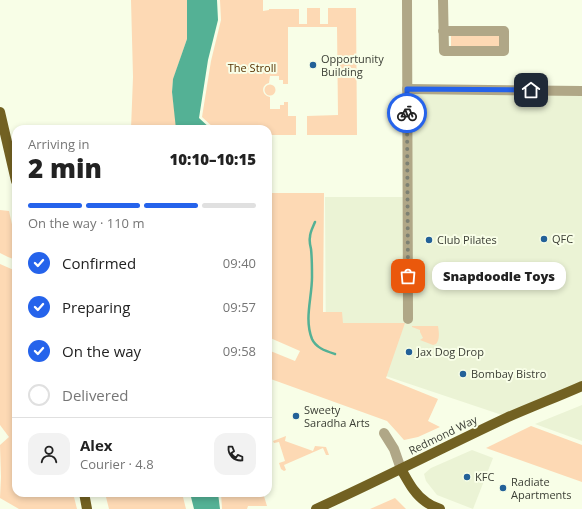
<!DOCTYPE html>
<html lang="en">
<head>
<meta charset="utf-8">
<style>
	body { margin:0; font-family:"Open Sans",sans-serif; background:#f2f2f2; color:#222; height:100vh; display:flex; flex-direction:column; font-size:15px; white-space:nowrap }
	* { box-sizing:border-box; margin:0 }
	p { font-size:13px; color:#767676 }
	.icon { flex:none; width:22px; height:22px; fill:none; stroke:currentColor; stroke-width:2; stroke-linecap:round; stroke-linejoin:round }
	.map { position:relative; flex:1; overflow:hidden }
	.drawer { position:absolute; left:12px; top:125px; width:260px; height:372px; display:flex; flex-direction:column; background:#fff; border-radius:12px; box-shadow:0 2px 6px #0003 }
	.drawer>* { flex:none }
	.pin { position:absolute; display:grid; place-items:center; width:34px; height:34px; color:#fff; margin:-17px; border-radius:8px; box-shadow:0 2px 6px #0006 }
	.courier { position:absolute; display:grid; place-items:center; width:40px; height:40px; margin:-20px; border:3px solid #2563eb; border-radius:50%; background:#fff; color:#222; box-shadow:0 1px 5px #0007 }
	.bubble { position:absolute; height:28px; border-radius:12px; background:#fff; box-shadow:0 2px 6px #0003; font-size:13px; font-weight:800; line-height:28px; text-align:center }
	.headline em { font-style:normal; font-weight:800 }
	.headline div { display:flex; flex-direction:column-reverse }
	.headline { display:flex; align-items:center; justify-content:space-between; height:68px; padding:0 16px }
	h1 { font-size:26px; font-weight:800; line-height:30px }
	.bar { display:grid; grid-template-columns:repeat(4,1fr); gap:6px 4px; align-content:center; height:48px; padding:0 16px }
	.bar i { height:5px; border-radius:3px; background:#e0e0e0 }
	.bar .current { background:#2563eb }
	.bar p { grid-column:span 4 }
	.line { display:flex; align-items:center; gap:10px; padding:0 16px; border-top:1px solid #e0e0e0 }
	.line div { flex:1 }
	.round { display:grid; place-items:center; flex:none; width:42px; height:42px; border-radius:12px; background:#f2f2f2 }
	ol { padding:0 16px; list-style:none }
	li { display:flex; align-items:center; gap:12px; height:44px }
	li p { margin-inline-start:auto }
	li .icon { padding:4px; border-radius:50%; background:#2563eb; color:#fff; stroke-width:4 }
	li:last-child { color:#767676 }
	li i { width:22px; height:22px; border:2px solid #e0e0e0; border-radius:50% }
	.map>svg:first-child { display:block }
</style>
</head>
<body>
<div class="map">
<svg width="582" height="509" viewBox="0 0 582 509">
	<rect width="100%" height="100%" fill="#f8fee7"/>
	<g fill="#ebf3d5">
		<path d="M407 89 582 91V386L508 417 326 356 325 197H408Z"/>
		<path d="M582 405V441L535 424Z"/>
		<path d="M472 450 493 458 473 509 437 495 426 481 424 474 431 468Z"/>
	</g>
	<g fill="#fdd9b4">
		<path d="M131 0H187V39L173 80 172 92 177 129H131L133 77Z"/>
		<path d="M220 0H263V11L269 10V9H299V24H307V8H320V24H328V8H356L357 135H307V116L338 115 337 27H288V84H283V80H279V76H270L269 83C261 85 261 95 270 97V109H280V105H284V102H288V116H296V135H268V129H215L202 117 211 61 221 20Z"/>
		<path d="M451 33 501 35V46L451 48Z"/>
		<circle cx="270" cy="90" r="5.5"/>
		<path d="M268 193H324L323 312H342L343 323H405L386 378 438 399 428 421 440 427 418 437 404 440 397 432 387 421 268 378V350L295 361 300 351 268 337Z"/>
		<path d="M0 210 9 211 16 242V260L8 257 0 253Z"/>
		<path d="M0 264 16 271V493H73L77 509H19L0 498 1 477 0 445 9 437 0 425Z"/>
		<path d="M412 326H438C439 332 440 340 436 344L433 345 420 340 423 338 420 332V330L412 327Z"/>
		<path d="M531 426 582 445V482L486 448Z"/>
		<path d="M286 436 285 441 313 451 315 446 326 447 329 455H326L323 448 284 465 286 470 284 471 281 469 279 463 285 461 279 442 274 443 273 441Z"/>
		<path d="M105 493H182L186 509H109Z"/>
		<path d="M221 493H263L267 506H248L247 509H222Z"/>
		<path d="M395 498 406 509H370Z"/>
	</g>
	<g fill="#54b195">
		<path d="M187 0H217L218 20 208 60 199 118 211 129H176L172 92 173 79 187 39Z"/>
		<path d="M190 493H218L220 509H194Z"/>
	</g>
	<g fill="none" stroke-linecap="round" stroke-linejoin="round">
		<path stroke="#54b195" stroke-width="2.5" d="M315 222C313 227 310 232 310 237 309 241 310 245 311 249 312 258 312 268 312 277 312 298 304 319 312 339 316 348 326 351 335 354"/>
		<g stroke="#b0a787" stroke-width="10">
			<path d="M407 0 408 319"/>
			<path d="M443 0 444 51H504V31H443"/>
			<path d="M407 89 582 91"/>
			<path d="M384 433 394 449 401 469"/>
		</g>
		<g stroke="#726122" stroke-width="10">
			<path d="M0 112 16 181"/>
			<path d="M401 469C408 481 414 494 426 502 430 505 435 507 440 509"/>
			<path d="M84 493 87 509"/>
			<path d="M316 509C380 480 442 448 506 418 531 407 557 397 582 386"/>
		</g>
	</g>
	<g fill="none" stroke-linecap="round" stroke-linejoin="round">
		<path stroke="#7d8173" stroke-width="4" stroke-dasharray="0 7.2" d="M407 113 408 276"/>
		<path stroke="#2563eb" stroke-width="5" d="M407 113V89L531 90"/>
	</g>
	<g fill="#236198" stroke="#f8fee7" stroke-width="1.5">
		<circle cx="313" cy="65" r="4"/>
		<circle cx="544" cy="239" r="4"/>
		<circle cx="429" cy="240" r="4"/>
		<circle cx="409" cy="352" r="4"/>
		<circle cx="463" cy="374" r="4"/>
		<circle cx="296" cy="416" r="4"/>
		<circle cx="467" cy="477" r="4"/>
		<circle cx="503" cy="488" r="4"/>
	</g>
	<g text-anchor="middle" stroke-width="4" stroke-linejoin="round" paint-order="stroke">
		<g font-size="11" fill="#3b3e35" stroke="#f8fee7" text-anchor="start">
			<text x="321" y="63">Opportunity<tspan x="321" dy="13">Building</tspan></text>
			<text x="552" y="243">QFC</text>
			<text x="437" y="244">Club Pilates</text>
			<text x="417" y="356">Jax Dog Drop</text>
			<text x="471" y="378">Bombay Bistro</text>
			<text x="304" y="414">Sweety<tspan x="304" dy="13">Saradha Arts</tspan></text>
			<text x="475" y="481">KFC</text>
			<text x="511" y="486">Radiate<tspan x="511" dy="13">Apartments</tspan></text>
		</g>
		<g font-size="11" fill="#573302" stroke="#f8fee7">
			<text x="252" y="72">The Stroll</text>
		</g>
		<g font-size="11" fill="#3b3e35" stroke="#f8fee7">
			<text transform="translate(443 435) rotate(-26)" y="4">Redmond Way</text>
		</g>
	</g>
</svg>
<div class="pin" style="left:408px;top:276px;background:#ea580c"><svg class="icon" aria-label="bag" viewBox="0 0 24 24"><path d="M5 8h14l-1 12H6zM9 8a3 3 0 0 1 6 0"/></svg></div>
<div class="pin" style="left:531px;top:90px;background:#1f2937"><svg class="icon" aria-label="home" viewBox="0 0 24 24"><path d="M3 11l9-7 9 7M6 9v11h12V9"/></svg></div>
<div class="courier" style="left:407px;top:113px"><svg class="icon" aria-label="bike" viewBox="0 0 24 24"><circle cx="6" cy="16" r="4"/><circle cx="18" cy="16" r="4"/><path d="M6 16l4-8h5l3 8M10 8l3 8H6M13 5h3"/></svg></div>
<div class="bubble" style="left:432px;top:262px;width:134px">Snapdoodle Toys</div>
<section class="drawer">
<div class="headline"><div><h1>2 min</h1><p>Arriving in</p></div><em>10:10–10:15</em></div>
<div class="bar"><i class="current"></i><i class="current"></i><i class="current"></i><i></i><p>On the way · 110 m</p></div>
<ol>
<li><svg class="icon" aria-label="check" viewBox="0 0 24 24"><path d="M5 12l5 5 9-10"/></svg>Confirmed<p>09:40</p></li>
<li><svg class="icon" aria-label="check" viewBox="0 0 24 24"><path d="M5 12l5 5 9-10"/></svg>Preparing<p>09:57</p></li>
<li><svg class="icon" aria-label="check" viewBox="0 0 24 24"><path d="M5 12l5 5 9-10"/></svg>On the way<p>09:58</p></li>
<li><i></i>Delivered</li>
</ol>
<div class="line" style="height:72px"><a class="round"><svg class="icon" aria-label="person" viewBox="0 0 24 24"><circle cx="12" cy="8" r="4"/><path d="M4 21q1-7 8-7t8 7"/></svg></a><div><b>Alex</b><p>Courier · 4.8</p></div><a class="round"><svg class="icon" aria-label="phone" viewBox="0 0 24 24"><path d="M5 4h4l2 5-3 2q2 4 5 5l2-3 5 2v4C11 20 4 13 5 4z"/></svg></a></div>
</section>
</div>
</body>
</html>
